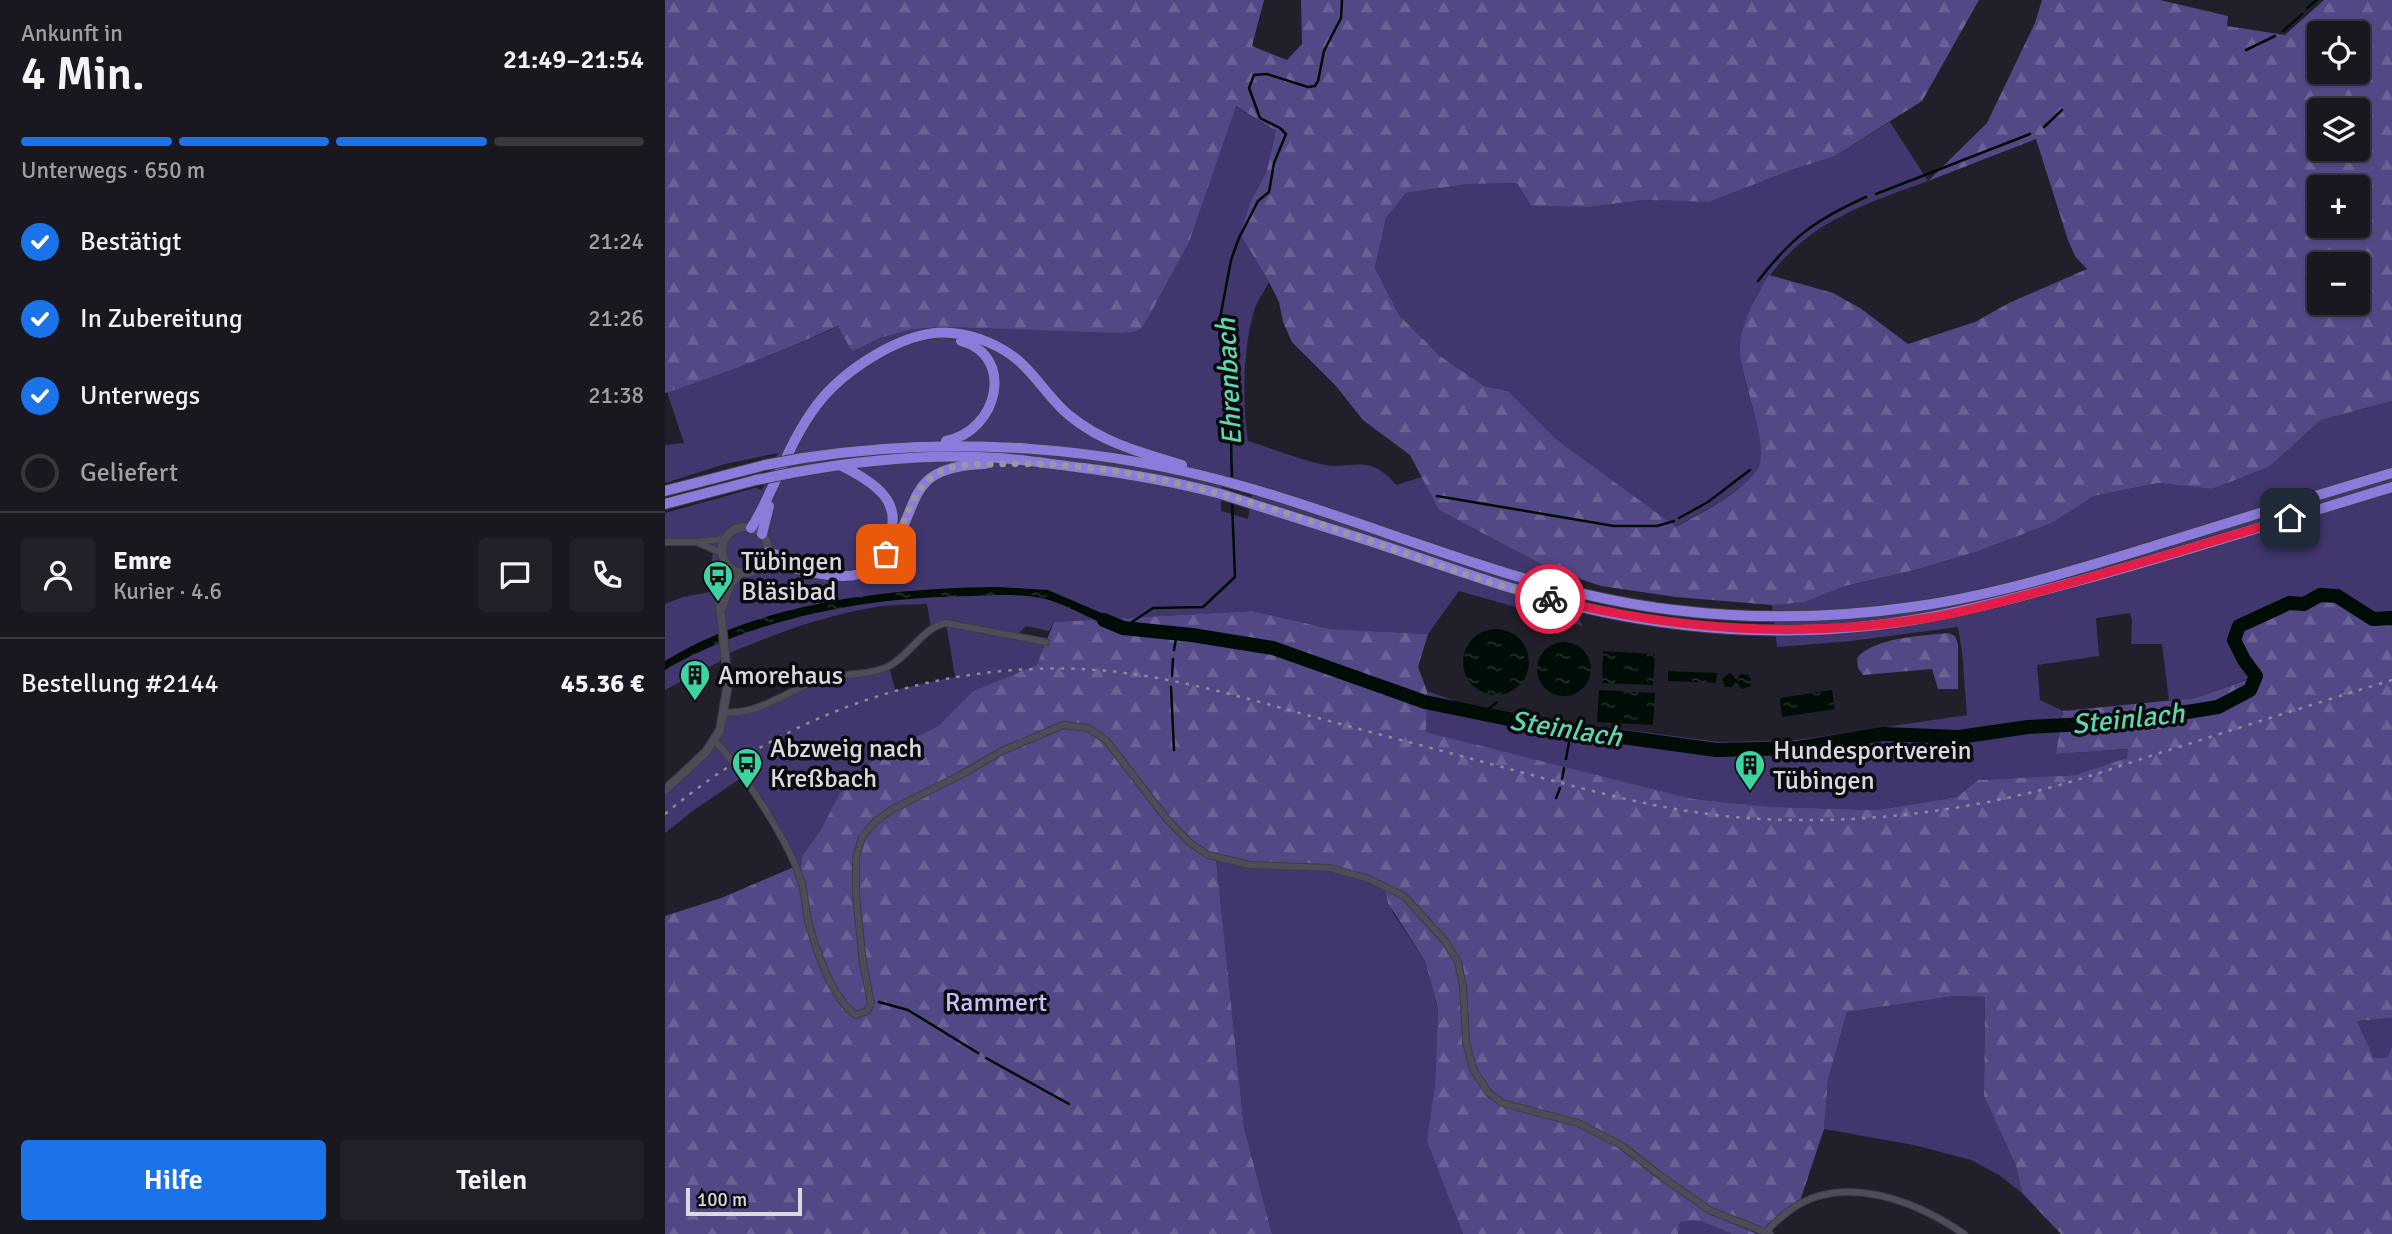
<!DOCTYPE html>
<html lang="de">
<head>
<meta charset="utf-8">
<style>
	body { margin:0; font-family:Signika,sans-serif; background:#222129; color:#f1f3f6; height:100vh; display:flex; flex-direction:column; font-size:26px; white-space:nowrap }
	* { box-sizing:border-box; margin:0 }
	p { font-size:23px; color:#9fa0a5 }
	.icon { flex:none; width:38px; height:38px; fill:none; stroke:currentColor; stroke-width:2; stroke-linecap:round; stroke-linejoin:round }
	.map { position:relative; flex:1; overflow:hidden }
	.details { display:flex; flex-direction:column; background:#191820; width:665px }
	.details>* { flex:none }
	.controls { position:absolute; left:1642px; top:21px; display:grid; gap:14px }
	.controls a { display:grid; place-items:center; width:63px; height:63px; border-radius:7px; background:#191820; box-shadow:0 2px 5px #0004,0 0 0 2px #37373e; font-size:35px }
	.scale { position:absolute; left:21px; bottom:18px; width:116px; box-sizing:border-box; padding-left:7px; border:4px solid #dad9e0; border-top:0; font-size:19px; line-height:24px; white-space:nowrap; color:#dad9e0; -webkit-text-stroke:5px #0b0a0f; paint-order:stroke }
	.pin { position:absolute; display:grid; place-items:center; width:60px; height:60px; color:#fff; margin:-30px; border-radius:14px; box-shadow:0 4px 10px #0006 }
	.courier { position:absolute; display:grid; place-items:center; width:70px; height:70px; margin:-35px; border:5px solid #e11d48; border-radius:50%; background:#fff; color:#222; box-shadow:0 2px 9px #0007 }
	.summary em { font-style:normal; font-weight:600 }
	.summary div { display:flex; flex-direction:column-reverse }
	.summary { display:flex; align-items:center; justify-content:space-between; height:119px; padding:0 21px }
	h1 { font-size:46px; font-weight:600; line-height:52px }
	.bar { display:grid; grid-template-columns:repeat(4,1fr); gap:10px 7px; align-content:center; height:84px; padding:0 21px }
	.bar i { height:9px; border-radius:5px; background:#37373e }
	.bar .active { background:#1a73e8 }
	.bar p { grid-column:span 4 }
	.line { display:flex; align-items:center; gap:18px; padding:0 21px; border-top:2px solid #37373e }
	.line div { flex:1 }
	.round { display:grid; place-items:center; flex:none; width:74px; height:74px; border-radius:7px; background:#222129 }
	ol { padding:0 21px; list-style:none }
	li { display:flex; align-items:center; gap:21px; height:77px }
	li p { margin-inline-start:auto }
	li .icon { padding:7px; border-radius:50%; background:#1a73e8; color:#fff; stroke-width:4 }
	li:last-child { color:#9fa0a5 }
	li i { width:38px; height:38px; border:4px solid #37373e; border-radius:50% }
	.button { display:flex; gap:14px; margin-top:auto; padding:14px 21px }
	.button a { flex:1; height:80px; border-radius:7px; background:#1a73e8; color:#fff; font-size:28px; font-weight:600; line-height:80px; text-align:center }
	.button a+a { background:#222129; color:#f1f3f6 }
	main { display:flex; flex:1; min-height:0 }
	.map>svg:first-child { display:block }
</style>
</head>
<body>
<main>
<section class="details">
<div class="summary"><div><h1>4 Min.</h1><p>Ankunft in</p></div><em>21:49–21:54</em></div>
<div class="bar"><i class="active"></i><i class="active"></i><i class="active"></i><i></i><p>Unterwegs · 650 m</p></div>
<ol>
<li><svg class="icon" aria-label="check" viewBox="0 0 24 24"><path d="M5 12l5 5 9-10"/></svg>Bestätigt<p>21:24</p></li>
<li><svg class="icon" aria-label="check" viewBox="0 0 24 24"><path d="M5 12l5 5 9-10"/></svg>In Zubereitung<p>21:26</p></li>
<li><svg class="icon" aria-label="check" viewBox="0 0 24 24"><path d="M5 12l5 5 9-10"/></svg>Unterwegs<p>21:38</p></li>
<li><i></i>Geliefert</li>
</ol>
<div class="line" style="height:126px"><a class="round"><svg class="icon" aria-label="person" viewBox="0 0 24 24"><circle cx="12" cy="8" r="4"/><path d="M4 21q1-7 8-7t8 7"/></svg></a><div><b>Emre</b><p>Kurier · 4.6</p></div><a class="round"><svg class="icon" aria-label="chat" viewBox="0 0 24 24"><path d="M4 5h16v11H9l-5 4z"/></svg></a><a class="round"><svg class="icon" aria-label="phone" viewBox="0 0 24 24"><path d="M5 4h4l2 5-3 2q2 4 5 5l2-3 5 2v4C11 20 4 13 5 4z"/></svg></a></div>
<div class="line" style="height:91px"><div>Bestellung #2144</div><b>45.36 €</b></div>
<div class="button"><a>Hilfe</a><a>Teilen</a></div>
</section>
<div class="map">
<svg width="1727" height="1234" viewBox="0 0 1727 1234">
	<defs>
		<pattern id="forest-firs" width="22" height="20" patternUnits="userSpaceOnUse" patternTransform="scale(1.75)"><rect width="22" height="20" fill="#524885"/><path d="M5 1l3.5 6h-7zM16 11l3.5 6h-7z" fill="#6a6296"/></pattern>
		<pattern id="water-ripples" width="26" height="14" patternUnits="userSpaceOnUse" patternTransform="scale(1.75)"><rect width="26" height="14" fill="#000d06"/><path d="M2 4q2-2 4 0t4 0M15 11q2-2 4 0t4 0" fill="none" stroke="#25302a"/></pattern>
	</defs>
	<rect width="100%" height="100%" fill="#21202a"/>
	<g fill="#41376e" fill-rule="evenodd">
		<path d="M570 106 611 131 601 173 585 202 575 234 604 282C599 292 592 301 589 311 578 348 577 403 583 441 606 448 628 457 651 463 686 473 702 450 731 485L757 477 774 510 883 568 918 626 794 591 763 634 666 629 587 611 389 622 384 631 361 626 352 635 381 642 373 665 308 691 273 726 220 752 157 828 137 856 135 878 115 835 76 778 29 810 0 833V790L41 752 59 712H80L157 679 224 666 230 690 290 677 281 623 266 628 262 604C246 605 229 604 212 607 159 615 109 634 60 655L54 662 0 690V604L18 597 45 592 48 548 32 542H0V513L90 488 97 490 113 453 60 464 0 483V445L19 443 2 392C61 374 117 351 174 326L187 352 215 338 249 329 290 327 479 325ZM557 477 588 489 583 519 556 511Z"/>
		<path d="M1225 122 1263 181C1194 206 1132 226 1093 294 1078 321 1073 345 1079 375 1082 394 1101 443 1097 459 1089 487 1035 513 1010 527L891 439 843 391 819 386 775 356 734 315 710 268 721 218 741 193 804 184 852 183 866 206 925 207 979 200 1044 202 1124 171 1170 156Z"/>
		<path d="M1727 401V626L1708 619 1684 603 1655 595 1639 604 1624 603 1579 660 1591 676 1530 698 1504 700 1497 644H1466L1467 620 1465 613 1431 618 1434 656 1372 665 1375 700 1398 711 1392 754 1464 749 1463 758 1410 775 1313 780 1292 797 1212 810 1109 807 1028 799 760 732 762 691 793 702 872 718 1054 742 1132 740 1302 715 1297 651 1293 627 1186 641 1112 647 1107 605 1139 601 1180 586 1250 570 1311 552 1385 524 1429 496 1493 483 1547 489 1604 467 1656 420Z"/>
		<path d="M551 859 665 868 721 886 728 913 760 961 773 1010 770 1085 763 1141 798 1234H607L579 1127Z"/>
		<path d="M1289 996 1320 997 1319 1096 1351 1166 1357 1193 1334 1175 1306 1160 1249 1145 1159 1129 1163 1080 1182 1012Z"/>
		<path d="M1727 1018V1045L1723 1057 1709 1058 1692 1021Z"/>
		<path d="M1036 1221 1067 1234H1013L1015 1222Z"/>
	</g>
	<g fill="url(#forest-firs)" fill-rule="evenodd">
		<path d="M0 0H599L587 46 622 60 637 44 636 0H1314L1257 101 1170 156 1124 171 1044 202 979 200 925 207 866 206 852 183 804 184 741 193 721 218 710 268 734 315 775 356 819 386 843 391 891 439 1011 527C1036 513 1077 493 1093 468 1106 446 1075 380 1075 349 1076 321 1090 299 1104 275L1168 293 1195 308 1243 344 1310 322 1344 303 1422 269 1410 256 1403 240 1371 139 1263 181 1322 123 1370 23 1377 0H1495L1563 16 1562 26 1620 35 1659 0H1727V401L1656 420 1604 467 1547 489 1493 483 1429 496 1385 524 1311 552 1250 570 1180 586 1139 602 1107 605 1011 597 936 586 883 568 774 510 745 455 698 420 671 386 627 342 618 322 614 302 604 282 575 234 585 202 601 173 611 131 571 106 524 242 479 325 472 331 457 333 290 327 249 329 215 338 187 352 173 326C117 351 60 374 0 393ZM1654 33H1692V72H1654ZM1654 110H1692V149H1654ZM1654 187H1692V226H1654ZM1654 264H1692V303H1654Z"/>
		<path d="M1655 595 1672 596 1708 619 1727 626V1018L1692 1021 1709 1058 1723 1057 1727 1045V1234H1396L1357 1193 1351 1166 1319 1096 1320 997 1289 996 1182 1012 1163 1080 1159 1129 1134 1204 1101 1233 1066 1219 1065 1222 1092 1234H1067L1036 1221 1015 1222 1013 1234H798L762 1141 770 1085 773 1009 760 961 723 903 720 886 665 868 551 859 579 1127 607 1234H0V916L56 898 129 867 135 877 137 856 157 828 182 780 220 752 273 726 308 691 372 665 389 622 587 611 666 629 763 634 753 667 762 691 761 732 1028 799 1109 807 1212 810 1292 797 1313 780 1410 775 1462 758 1463 749 1391 754 1398 711 1530 698 1590 677 1579 660 1569 640 1574 626 1624 603 1639 604Z"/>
		<path d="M1283 633 1290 636 1293 644V689H1273L1267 669 1198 675 1193 668 1192 658C1210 637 1256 636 1283 633Z"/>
	</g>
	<g fill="url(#water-ripples)">
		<path d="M334 587 383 590 460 623 454 631C434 623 395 601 376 598 354 594 330 595 307 596 203 597 91 617 0 670V661C96 602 223 588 334 587Z"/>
		<circle cx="831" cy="662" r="33"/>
		<circle cx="899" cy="669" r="27"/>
		<path d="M938 651 990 654 988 685 937 683Z"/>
		<path d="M1003 671 1052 673 1051 683 1003 681Z"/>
		<path d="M1064 673 1068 675 1071 680 1076 674 1083 675 1086 679V686L1077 689 1071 682 1067 687H1060L1057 679Z"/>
		<path d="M934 690 990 693 988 725 932 722Z"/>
		<path d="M1167 690 1170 709 1117 717 1115 698Z"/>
	</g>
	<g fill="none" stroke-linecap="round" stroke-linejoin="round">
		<g stroke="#000d06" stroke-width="2.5">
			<path d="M1642 8 1652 0"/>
			<path d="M1618 31 1637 14"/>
			<path d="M1581 50 1610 36"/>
			<path d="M1379 127 1397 110"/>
			<path d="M1211 194 1365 134"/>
			<path d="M1093 281C1127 237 1150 220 1201 197"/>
			<path d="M567 481 566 436 554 324 566 260 574 238 593 201 604 192 609 163 621 134 615 128 595 118 584 88 589 75 602 74 643 87 650 86 653 81 659 51 676 18 677 0"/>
			<path d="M772 496 949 526H992L1009 521"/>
			<path d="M1014 518 1043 502 1085 470"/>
			<path d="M458 628 488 608 538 607 570 577 567 502"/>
			<path d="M509 650 512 633"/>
			<path d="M507 676 508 659"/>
			<path d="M506 687 509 750"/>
			<path d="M817 714 832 702"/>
			<path d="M901 759 906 731"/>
			<path d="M897 779 899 768"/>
			<path d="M891 798 895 788"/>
			<path d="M214 1002 243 1010 313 1053"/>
			<path d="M321 1058 404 1104"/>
		</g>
		<path stroke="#000d06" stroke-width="14" d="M439 620 458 628 527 635 608 648 760 702 877 726 1051 750 1134 748 1218 734 1294 737 1363 727 1460 722 1553 707 1585 690 1591 676 1579 660 1569 640 1574 626 1624 603 1639 604 1655 595 1672 596 1708 619 1727 618"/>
		<g stroke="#3d3c44" stroke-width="8">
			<g id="minor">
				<path d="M0 542H32L60 539"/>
				<path d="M34 543 57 553"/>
				<path d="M59 712C93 716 125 689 156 679 178 672 205 677 226 665 245 654 260 626 281 623L381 642"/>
				<path d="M50 741C77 770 123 840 135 878 140 891 140 906 143 920 150 948 167 999 191 1015L202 1011 206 1003 198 963 191 895V857L197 837 210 822 226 810 292 777 337 751 398 725 423 728 441 740 501 818 525 843 543 855 585 865 665 868 704 879 739 896 780 941 793 962 798 986 801 1042 808 1069 823 1092 837 1103 913 1123 956 1145 997 1177 1046 1211 1105 1234"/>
				<path d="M1101 1233C1107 1223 1117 1217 1125 1210 1178 1172 1251 1201 1299 1234"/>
			</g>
		</g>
		<g stroke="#3d3c44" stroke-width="10">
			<g id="tertiary">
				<circle cx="80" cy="550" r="23"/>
				<path d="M57 608 65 584 76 572"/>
				<path d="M0 790 41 752 55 730 63 683 54 595 63 566"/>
			</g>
		</g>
		<g stroke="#3d3c44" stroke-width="12">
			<g id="trunk">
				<path d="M281 441C333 431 351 356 296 341"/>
				<path d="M138 458C287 435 440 446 584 488 726 529 861 593 1009 610 1091 620 1172 618 1254 606 1335 594 1414 569 1492 545 1570 521 1648 496 1727 473"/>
				<path d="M175 465C207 481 243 502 221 543"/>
				<path d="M131 472C198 460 267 453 334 458 363 460 391 465 419 468 465 474 511 482 556 494 602 509 649 523 695 538 776 564 855 595 939 612 1045 634 1159 637 1265 617 1315 608 1364 594 1413 581 1518 552 1622 519 1727 487"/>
				<path d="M0 491 100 465"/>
				<path d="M0 504 91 480"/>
				<path d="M86 528C95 515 101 500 108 486 121 458 133 430 151 406 178 370 241 328 287 333 311 335 337 346 355 362 373 378 386 401 405 416 438 443 477 453 517 465"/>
				<path d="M97 534 104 506"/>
				<path d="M103 552 126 560"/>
				<path d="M99 563C130 565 165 582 195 574 204 571 211 565 217 558 261 511 232 467 320 464"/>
			</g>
		</g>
		<use href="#minor" stroke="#4d4c58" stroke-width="6"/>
		<use href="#tertiary" stroke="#4d4c58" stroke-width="8"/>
		<use href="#trunk" stroke="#8c7bdb" stroke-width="10"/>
		<path stroke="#8c8b93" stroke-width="2.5" stroke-dasharray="3.5 7" stroke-linecap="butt" d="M0 814C123 710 283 656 444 671 510 678 574 696 638 714 702 731 766 748 830 765 918 789 1005 814 1095 819 1195 824 1295 812 1391 786 1434 774 1477 758 1520 745 1589 723 1658 701 1727 680"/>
		<g stroke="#3d3c44" stroke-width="12" stroke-linecap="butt">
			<g id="trunk-bridge">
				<path d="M100 465 138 458"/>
				<path d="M91 480 131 472"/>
			</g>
		</g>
		<use href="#trunk-bridge" stroke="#8c7bdb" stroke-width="10"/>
	</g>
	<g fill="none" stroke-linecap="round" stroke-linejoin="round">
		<path stroke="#9998a0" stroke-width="7" stroke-dasharray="0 12.6" d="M221 554C226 546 232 539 235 531 244 512 249 490 267 477 286 462 310 465 333 464 458 459 582 499 699 539 761 560 822 584 885 599"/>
		<path stroke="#e11d48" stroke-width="9" d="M885 599C1011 630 1134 639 1263 618 1305 611 1346 599 1387 588 1467 566 1546 542 1625 518"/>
	</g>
	<defs>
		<g id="bus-pin" transform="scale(1.575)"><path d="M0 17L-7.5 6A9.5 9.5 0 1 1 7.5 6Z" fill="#3dd4a3" stroke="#0b0a0f"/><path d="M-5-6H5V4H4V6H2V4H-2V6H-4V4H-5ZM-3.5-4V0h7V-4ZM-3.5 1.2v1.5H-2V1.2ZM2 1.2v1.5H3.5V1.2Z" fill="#111"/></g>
		<g id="building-pin" transform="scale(1.575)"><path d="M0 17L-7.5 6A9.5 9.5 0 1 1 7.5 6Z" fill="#3dd4a3" stroke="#0b0a0f"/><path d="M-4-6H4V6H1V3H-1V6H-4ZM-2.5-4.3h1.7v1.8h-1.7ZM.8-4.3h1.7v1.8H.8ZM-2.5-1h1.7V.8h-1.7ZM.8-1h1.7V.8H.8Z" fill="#111"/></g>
	</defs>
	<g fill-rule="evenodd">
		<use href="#bus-pin" x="53" y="576"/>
		<use href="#building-pin" x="30" y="675"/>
		<use href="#bus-pin" x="82" y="763"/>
		<use href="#building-pin" x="1085" y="765"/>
	</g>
	<g text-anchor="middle" stroke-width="7" stroke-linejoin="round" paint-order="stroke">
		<g font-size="26" fill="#dad9e0" stroke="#0b0a0f" text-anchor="start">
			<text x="76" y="570">Tübingen<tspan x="76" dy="30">Bläsibad</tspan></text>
			<text x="53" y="684">Amorehaus</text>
			<text x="105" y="757">Abzweig nach<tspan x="105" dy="30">Kreßbach</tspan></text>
			<text x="1108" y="759">Hundesportverein<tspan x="1108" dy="30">Tübingen</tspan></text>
		</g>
		<g font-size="26" fill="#c6c0f7" stroke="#0b0a0f">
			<text x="331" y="1011">Rammert</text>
		</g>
		<g font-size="28" font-style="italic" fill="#5cd8ac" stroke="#0b0a0f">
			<text transform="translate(563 382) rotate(-93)" y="10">Ehrenbach</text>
			<text transform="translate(1463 718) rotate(-6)" y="10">Steinlach</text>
			<text transform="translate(901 728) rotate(9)" y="10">Steinlach</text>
		</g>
	</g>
</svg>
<div class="controls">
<a><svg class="icon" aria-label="locate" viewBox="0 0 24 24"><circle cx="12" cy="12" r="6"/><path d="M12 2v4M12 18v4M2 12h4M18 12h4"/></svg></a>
<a><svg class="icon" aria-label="layers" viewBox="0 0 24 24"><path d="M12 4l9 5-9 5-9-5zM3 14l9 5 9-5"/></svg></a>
<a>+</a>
<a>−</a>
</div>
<div class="scale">100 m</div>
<div class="pin" style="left:221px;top:554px;background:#ea580c"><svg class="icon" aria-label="bag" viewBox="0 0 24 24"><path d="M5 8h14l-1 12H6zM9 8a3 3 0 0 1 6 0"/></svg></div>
<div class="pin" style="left:1625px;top:518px;background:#1f2937"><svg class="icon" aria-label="home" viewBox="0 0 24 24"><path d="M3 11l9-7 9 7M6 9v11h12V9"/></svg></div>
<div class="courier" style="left:885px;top:599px"><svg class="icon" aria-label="bike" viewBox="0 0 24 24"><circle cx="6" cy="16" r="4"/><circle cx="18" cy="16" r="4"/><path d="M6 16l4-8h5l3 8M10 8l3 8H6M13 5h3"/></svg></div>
</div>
</main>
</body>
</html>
